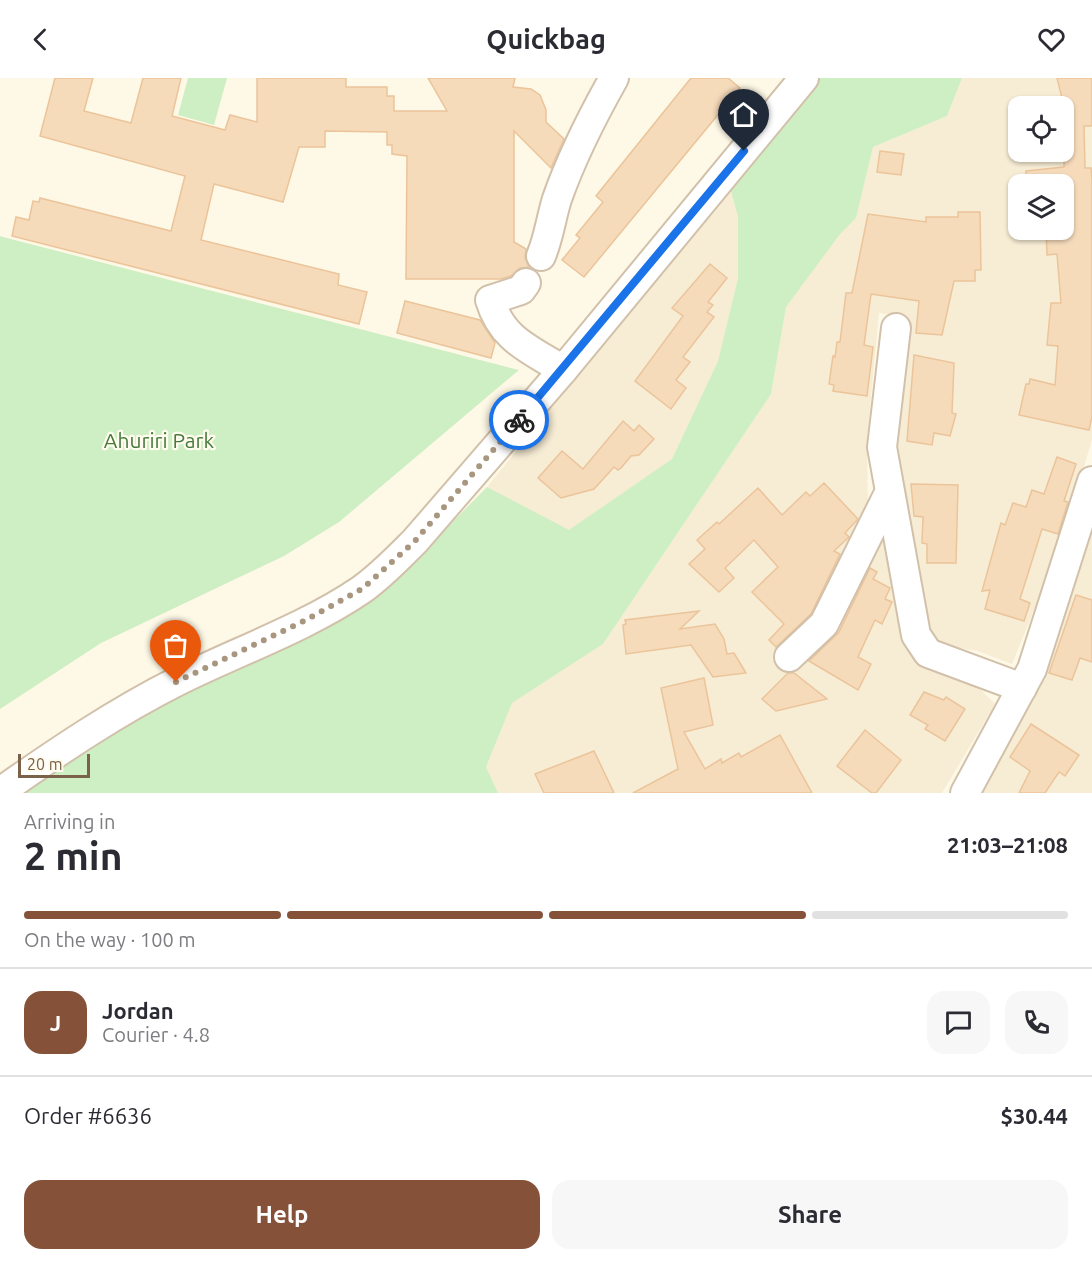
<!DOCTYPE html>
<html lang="en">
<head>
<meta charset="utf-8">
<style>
	body { margin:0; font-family:Ubuntu,sans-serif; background:#f7f7f7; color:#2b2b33; height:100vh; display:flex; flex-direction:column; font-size:22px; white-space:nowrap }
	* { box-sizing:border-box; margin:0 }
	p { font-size:20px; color:#7c7c81 }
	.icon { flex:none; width:33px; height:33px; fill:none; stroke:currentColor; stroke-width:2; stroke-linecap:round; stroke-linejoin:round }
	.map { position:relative; height:715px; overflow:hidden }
	.drawer { display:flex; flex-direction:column; background:#fff; flex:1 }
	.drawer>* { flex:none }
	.tools { position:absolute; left:1008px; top:18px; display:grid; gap:12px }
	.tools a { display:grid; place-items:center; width:66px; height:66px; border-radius:12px; background:#fff; box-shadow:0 2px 4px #0004; font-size:30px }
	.scale { position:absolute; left:18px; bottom:15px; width:72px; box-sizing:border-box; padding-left:6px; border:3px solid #7b6148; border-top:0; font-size:16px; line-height:21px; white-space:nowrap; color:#7b6148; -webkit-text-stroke:4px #fffbef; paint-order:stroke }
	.pin { position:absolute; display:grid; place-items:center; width:51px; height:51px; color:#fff; margin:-62px -26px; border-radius:50% 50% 50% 0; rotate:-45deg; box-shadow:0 0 6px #0007 }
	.pin .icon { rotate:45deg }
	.courier { position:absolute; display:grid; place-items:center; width:60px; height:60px; margin:-30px; border:4px solid #1a73e8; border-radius:50%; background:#fff; color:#222; box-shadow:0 2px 8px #0007 }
	.overview em { font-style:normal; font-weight:600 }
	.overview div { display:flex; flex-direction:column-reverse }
	.overview { display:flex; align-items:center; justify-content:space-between; height:102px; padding:0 24px }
	h1 { font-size:39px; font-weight:600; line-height:45px }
	.bar { display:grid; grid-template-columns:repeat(4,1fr); gap:9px 6px; align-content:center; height:72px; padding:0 24px }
	.bar i { height:8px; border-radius:4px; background:#e1e1e2 }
	.bar .on { background:#855239 }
	.bar p { grid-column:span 4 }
	.line { display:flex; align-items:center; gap:15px; padding:0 24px; border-top:2px solid #e1e1e2 }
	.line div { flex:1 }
	.round { display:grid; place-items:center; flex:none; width:63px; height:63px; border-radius:18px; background:#f7f7f7 }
	.button { display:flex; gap:12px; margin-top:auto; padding:12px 24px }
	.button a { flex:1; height:69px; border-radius:18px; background:#855239; color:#fff; font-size:24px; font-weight:600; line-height:69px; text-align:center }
	.button a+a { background:#f7f7f7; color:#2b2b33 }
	header { display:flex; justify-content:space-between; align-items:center; height:78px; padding:0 24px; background:#fff; font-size:27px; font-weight:600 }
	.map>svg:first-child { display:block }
</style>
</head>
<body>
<header><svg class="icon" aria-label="back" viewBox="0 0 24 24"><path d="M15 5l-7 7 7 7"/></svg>Quickbag<svg class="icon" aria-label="heart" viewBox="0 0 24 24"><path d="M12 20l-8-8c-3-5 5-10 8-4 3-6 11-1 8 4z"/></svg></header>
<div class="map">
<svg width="1092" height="715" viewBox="0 0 1092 715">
	<rect width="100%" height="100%" fill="#fef8e6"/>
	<g fill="#f7ecd4" fill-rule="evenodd">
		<path d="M962 0H1092V361L1064 458 1012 586 978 573 933 566 892 367 907 240 879 235 867 360 868 440 819 542 776 573 785 590 830 551 878 456 889 474 906 559 923 587 975 606 995 626 942 715H498L486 689 512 625 603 566 771 316 786 229 840 155 856 140 873 69 947 38ZM1018 28H1064V74H1018ZM1018 106H1064V152H1018Z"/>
		<path d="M730 110 738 139V200L718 283 672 381 569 453 487 409Z"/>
		<path d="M1092 410V715H971Z"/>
	</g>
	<g fill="#ceeec3">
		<path d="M188 0H227L214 47 178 37Z"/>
		<path d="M819 0H962L947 38 873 69 856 140 840 156 786 229 771 316 603 566 512 625 486 689 498 715H23L130 629 380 517 487 409 569 452 672 381 718 283 738 200V139L730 110Z"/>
		<path d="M0 158 3 159 519 292 339 444 284 478 101 565 0 631Z"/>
	</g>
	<g fill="#f6dbbb" stroke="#ebc49a" stroke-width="1.5">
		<path d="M55 0H93L84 33 131 45 143 0H181L172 38 225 52 230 37 257 44V0H346V9H387V18H394V33H447L428 0H515L513 9 531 11 540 17 546 32V44L564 61 551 90 514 53V164L526 171 525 180 529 189 520 190 511 198 501 201H406L407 78 392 76V67H387V54L325 53V69H299L283 124 214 106 201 162 339 196 338 207 367 214 359 246 12 158 16 139 29 142 33 123 39 124 40 120 171 153 185 98 40 58Z"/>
		<path d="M691 0H728L740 10 584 199 562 182 580 160 576 157 603 124 596 118Z"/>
		<path d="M1057 0H1092V48H1084L1085 90H1091L1092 102V339L1089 352 1019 337 1026 306H1029L1030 301 1055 307 1058 268 1047 267 1051 225H1061L1057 176 1047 177 1046 152H1064V106H1026V93L1064 89V28Z"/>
		<path d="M880 73 904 76 901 97 877 94Z"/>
		<path d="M958 134H980L981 192H975V203H954L942 257 916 255 919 223 871 216 864 267 873 269 867 318 833 313 834 307 829 306 833 278 835 279 837 264H840L846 215H852L868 136 926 144V139H958Z"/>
		<path d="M710 186 727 200 708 224 713 227 707 234 714 239 683 279 690 284 676 302 686 310 671 331 635 303 683 238 672 230Z"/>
		<path d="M405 223 480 242 495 265 491 280 397 255Z"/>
		<path d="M914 277 954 285 952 335 956 336 950 358 934 355 932 367 907 363Z"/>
		<path d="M623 343 634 353 639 347 654 361 639 377 631 378 621 390 618 392 614 389 594 411 561 420 538 400 562 373 583 391Z"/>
		<path d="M1057 379 1076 386 1064 423 1068 424 1058 456 1042 451 1020 521 1030 525 1024 543 985 531 990 512 982 513 1001 445 1005 447 1013 425 1026 429 1032 412 1044 416Z"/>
		<path d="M824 405 858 441 845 455 849 459 834 473 840 476 811 536 776 569 769 562 784 546 752 514 778 489 754 462 725 490 734 500 719 514 689 486 705 471 697 462 717 444 719 446 758 410 782 437 806 414 810 418Z"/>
		<path d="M911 406 958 407 956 485H927V466L922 465 923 439 914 438Z"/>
		<path d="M870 490 877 494 873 501 890 510 885 521 892 524 882 546 875 542 858 579 871 586 858 612 809 583 839 554Z"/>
		<path d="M1076 517 1092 522V584L1080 580 1072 602 1049 595Z"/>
		<path d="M699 533 680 551 715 546 724 561 727 576 734 575 746 595 713 599 691 567 626 576 623 547 626 546 625 542Z"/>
		<path d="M788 595H794L827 621 776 633 762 621Z"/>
		<path d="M704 600 713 647 684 654 705 691 721 681 722 685 739 675 741 679 780 657 812 715H633L678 691 661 610Z"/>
		<path d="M924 614 944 622 946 619 965 631 945 663 925 651 928 647 910 637Z"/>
		<path d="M1031 646 1079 677 1065 698 1059 694 1045 715H1019L1030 693 1010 679Z"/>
		<path d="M865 652 901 682 876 715H872L837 688Z"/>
		<path d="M594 673 614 715H544L535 696Z"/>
	</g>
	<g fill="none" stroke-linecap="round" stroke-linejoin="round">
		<g stroke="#d2c1aa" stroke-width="32">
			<g id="minor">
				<path d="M541 178C549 159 551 140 557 121 572 78 592 39 614 0"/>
				<path d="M526 205 521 212 490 222C502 262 530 271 563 292"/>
				<path d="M896 250 882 369 916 557 928 575 1022 610"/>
				<path d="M789 579 824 546 889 415"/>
				<path d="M0 714C57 674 116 634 178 603 238 573 305 550 361 512 381 498 398 480 415 463L563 292 804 0"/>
				<path d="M965 715 1032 591 1092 403"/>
			</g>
		</g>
		<use href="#minor" stroke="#fff" stroke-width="28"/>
	</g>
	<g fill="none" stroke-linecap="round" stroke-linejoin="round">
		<path stroke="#a9967f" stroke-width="6" stroke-dasharray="0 10.8" d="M176 604 302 544 362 511 415 463 519 342"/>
		<path stroke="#1a73e8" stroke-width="8" d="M519 342 744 73"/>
	</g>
	<g text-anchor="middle" stroke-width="4.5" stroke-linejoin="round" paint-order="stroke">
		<g font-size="21" fill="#467b3c" stroke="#fffbef">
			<text x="159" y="370">Ahuriri Park</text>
		</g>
	</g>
</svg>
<div class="tools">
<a><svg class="icon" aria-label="locate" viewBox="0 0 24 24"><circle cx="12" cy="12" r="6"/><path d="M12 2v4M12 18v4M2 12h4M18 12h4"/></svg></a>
<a><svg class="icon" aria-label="layers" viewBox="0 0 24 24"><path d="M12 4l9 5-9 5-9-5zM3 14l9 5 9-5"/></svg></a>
</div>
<div class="scale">20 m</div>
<div class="pin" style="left:176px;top:604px;background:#ea580c"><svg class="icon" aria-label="bag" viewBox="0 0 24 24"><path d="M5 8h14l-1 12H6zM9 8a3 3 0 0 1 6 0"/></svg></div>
<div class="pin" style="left:744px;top:73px;background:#1f2937"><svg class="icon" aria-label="home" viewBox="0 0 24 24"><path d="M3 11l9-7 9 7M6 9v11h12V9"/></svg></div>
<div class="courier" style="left:519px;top:342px"><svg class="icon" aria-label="bike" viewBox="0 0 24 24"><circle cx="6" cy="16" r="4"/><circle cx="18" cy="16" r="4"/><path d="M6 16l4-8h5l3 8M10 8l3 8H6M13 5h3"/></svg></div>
</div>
<section class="drawer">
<div class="overview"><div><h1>2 min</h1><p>Arriving in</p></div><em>21:03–21:08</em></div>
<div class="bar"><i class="on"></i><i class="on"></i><i class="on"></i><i></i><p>On the way · 100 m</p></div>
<div class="line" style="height:108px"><b class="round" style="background:#855239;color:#fff">J</b><div><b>Jordan</b><p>Courier · 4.8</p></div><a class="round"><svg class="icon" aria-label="chat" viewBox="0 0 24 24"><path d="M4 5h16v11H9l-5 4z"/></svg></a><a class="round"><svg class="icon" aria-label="phone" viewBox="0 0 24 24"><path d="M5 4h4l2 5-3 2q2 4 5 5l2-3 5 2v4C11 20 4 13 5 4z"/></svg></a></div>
<div class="line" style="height:78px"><div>Order #6636</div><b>$30.44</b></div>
<div class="button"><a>Help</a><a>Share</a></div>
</section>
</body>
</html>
